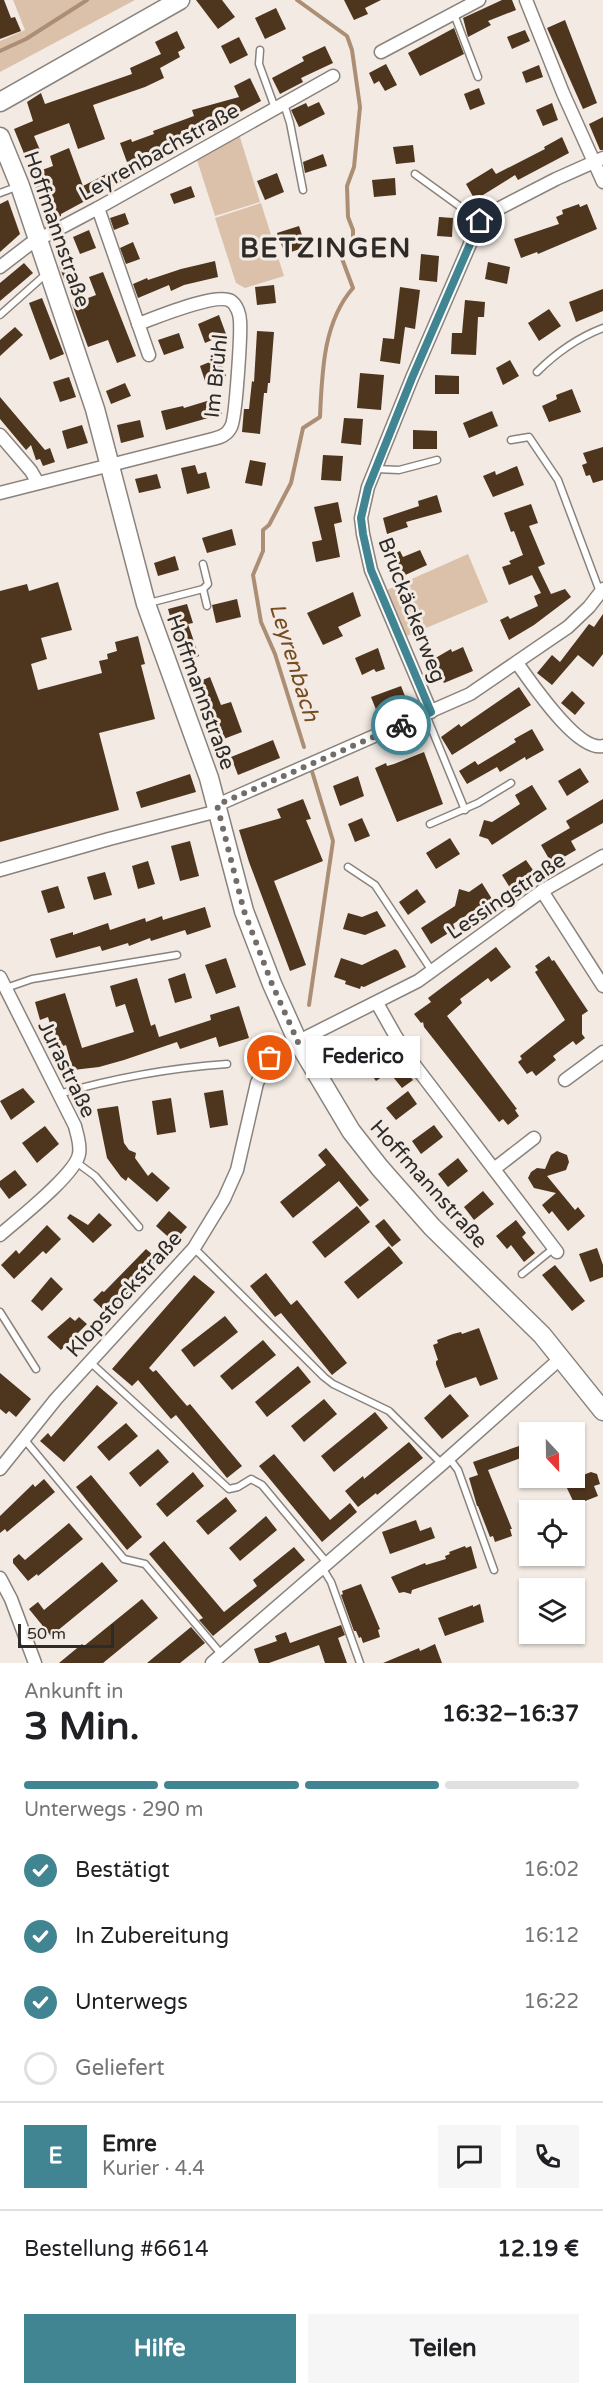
<!DOCTYPE html>
<html lang="de">
<head>
<meta charset="utf-8">
<style>
	body { margin:0; font-family:"Varela Round",sans-serif; background:#f6f6f6; color:#202124; height:100vh; display:flex; flex-direction:column; font-size:22px; white-space:nowrap }
	* { box-sizing:border-box; margin:0 }
	p { font-size:20px; color:#757577 }
	.icon { flex:none; width:33px; height:33px; fill:none; stroke:currentColor; stroke-width:2; stroke-linecap:round; stroke-linejoin:round }
	.map { position:relative; height:1663px; overflow:hidden }
	.details { display:flex; flex-direction:column; background:#fff; flex:1 }
	.details>* { flex:none }
	.needle { width:39px; rotate:158deg }
	.buttons { position:absolute; left:519px; top:1422px; display:grid; gap:12px }
	.buttons a { display:grid; place-items:center; width:66px; height:66px; border-radius:0px; background:#fff; box-shadow:0 2px 4px #0004; font-size:30px }
	.scale { position:absolute; left:18px; bottom:15px; width:96px; box-sizing:border-box; padding-left:6px; border:3px solid #2d2a28; border-top:0; font-size:16px; line-height:21px; white-space:nowrap; color:#2d2a28; -webkit-text-stroke:4px #f2eae3; paint-order:stroke }
	.pin { position:absolute; display:grid; place-items:center; width:51px; height:51px; color:#fff; margin:-26px; border:3px solid #fff; border-radius:50%; box-shadow:0 2px 6px #0007 }
	.courier { position:absolute; display:grid; place-items:center; width:60px; height:60px; margin:-30px; border:4px solid #418593; border-radius:50%; background:#fff; color:#222; box-shadow:0 2px 8px #0007 }
	.bubble { position:absolute; height:42px; border-radius:0px; background:#fff; box-shadow:0 2px 4px #0004; font-size:20px; font-weight:700; line-height:42px; text-align:center }
	.overview em { font-style:normal; font-weight:700 }
	.overview div { display:flex; flex-direction:column-reverse }
	.overview { display:flex; align-items:center; justify-content:space-between; height:102px; padding:0 24px }
	h1 { font-size:39px; font-weight:700; line-height:45px }
	.bar { display:grid; grid-template-columns:repeat(4,1fr); gap:9px 6px; align-content:center; height:72px; padding:0 24px }
	.bar i { height:8px; border-radius:4px; background:#e0e0e0 }
	.bar .current { background:#418593 }
	.bar p { grid-column:span 4 }
	.line { display:flex; align-items:center; gap:15px; padding:0 24px; border-top:2px solid #e0e0e0 }
	.line div { flex:1 }
	.round { display:grid; place-items:center; flex:none; width:63px; height:63px; border-radius:0px; background:#f6f6f6 }
	ol { padding:0 24px; list-style:none }
	li { display:flex; align-items:center; gap:18px; height:66px }
	li p { margin-inline-start:auto }
	li .icon { padding:6px; border-radius:50%; background:#418593; color:#fff; stroke-width:4 }
	li:last-child { color:#757577 }
	li i { width:33px; height:33px; border:3px solid #e0e0e0; border-radius:50% }
	.primary-button { display:flex; gap:12px; margin-top:auto; padding:12px 24px }
	.primary-button a { flex:1; height:69px; border-radius:0px; background:#418593; color:#fff; font-size:24px; font-weight:700; line-height:69px; text-align:center }
	.primary-button a+a { background:#f6f6f6; color:#202124 }
	.map>svg:first-child { display:block }
</style>
</head>
<body>
<div class="map">
<svg width="603" height="1663" viewBox="0 0 603 1663">
	<rect width="100%" height="100%" fill="#f2eae3"/>
	<g fill="#dcc1aa">
		<path d="M13 0H135L0 72V41L25 30Z"/>
		<path d="M239 134 260 202 215 216 196 157Z"/>
		<path d="M261 203 284 276 245 288 236 283 215 218Z"/>
		<path d="M468 554 488 602 407 636 387 590Z"/>
	</g>
	<g fill="none" stroke-linecap="round" stroke-linejoin="round">
		<g stroke="#ac8e74" stroke-width="4">
			<path d="M297 0 347 36 352 50 360 107 354 167 347 186 348 217 353 230V242L341 256 353 288C323 322 322 373 320 417L303 428 291 483 269 525 263 530V551L253 575 261 622 275 654 304 747"/>
			<path d="M0 51 26 39 87 0"/>
			<path d="M309 1005 333 841 311 768"/>
		</g>
	</g>
	<g fill="#4e351d">
		<path d="M0 0H4L11 18 15 17 21 31 0 39Z"/>
		<path d="M196 0H222L235 17 218 29Z"/>
		<path d="M344 0H381L365 8 368 14 354 20Z"/>
		<path d="M502 0H512L516 10 488 21 491 25 468 37 463 18Z"/>
		<path d="M276 8 286 29 265 39 255 18Z"/>
		<path d="M565 20 597 103 583 109 547 28Z"/>
		<path d="M454 28 464 54 420 76 408 53Z"/>
		<path d="M525 30 530 41 512 49 507 37Z"/>
		<path d="M177 31 185 48 178 52 180 57 160 68 164 78 145 87 93 105 105 139 78 149 69 123 34 136 40 150 25 156 14 129 33 121 27 102 41 93 45 104 132 74 130 68 161 54 155 42Z"/>
		<path d="M239 37 248 55 230 64 221 46Z"/>
		<path d="M325 46 333 63 301 78 303 82 280 94 272 78 304 61 302 57Z"/>
		<path d="M386 64 397 85 385 91 379 81 374 84 369 73Z"/>
		<path d="M539 65 543 77 526 83 522 72Z"/>
		<path d="M250 78 261 101 231 117 181 131 184 141 146 155 147 157 128 165 120 143 131 139 132 142 154 134 153 131 194 116 192 110 239 97 234 86Z"/>
		<path d="M479 88 485 104 470 110 464 94Z"/>
		<path d="M319 102 325 114 299 127 291 110 306 103 308 107Z"/>
		<path d="M552 103 558 120 543 126 536 110Z"/>
		<path d="M603 117V150H600L589 124Z"/>
		<path d="M562 137 569 153 518 180 515 175 475 200 466 184 492 168 496 174 545 149 544 147Z"/>
		<path d="M413 145 415 162 396 164 393 147Z"/>
		<path d="M69 148 83 186 116 169 122 181 61 214V216L47 221 31 174 53 166 50 156Z"/>
		<path d="M323 154 327 166 305 173 303 162Z"/>
		<path d="M277 173 284 192 265 200 257 181Z"/>
		<path d="M395 178 396 195 374 197 372 180Z"/>
		<path d="M191 186 195 197 174 204 170 194Z"/>
		<path d="M8 200 20 234 0 252V204Z"/>
		<path d="M579 204 580 207 587 204 597 229 538 254 537 252 521 258 514 239 559 224 556 217 563 214 562 210Z"/>
		<path d="M125 213 129 224 114 230 110 218Z"/>
		<path d="M439 217 453 218 452 237 437 236Z"/>
		<path d="M299 226 306 247 285 254 277 233Z"/>
		<path d="M89 230 96 248 80 254 73 237Z"/>
		<path d="M133 242 140 259 126 264 120 248Z"/>
		<path d="M421 254 439 256 437 282 419 280Z"/>
		<path d="M71 261 77 277 65 282 59 265Z"/>
		<path d="M215 261 218 277 184 285 171 291 169 285 138 298 133 284 147 278 148 280 181 269Z"/>
		<path d="M488 262 510 267 507 284 485 279Z"/>
		<path d="M24 263 33 273 0 301V283Z"/>
		<path d="M103 272 136 356 117 363 108 340 88 347 72 304 96 295 89 277Z"/>
		<path d="M274 285 276 303 257 305 255 287Z"/>
		<path d="M400 287 420 290 415 329 405 327 400 364 380 361 383 338 394 339Z"/>
		<path d="M603 289V311L576 322 569 302Z"/>
		<path d="M42 298 64 354 50 360 29 303Z"/>
		<path d="M465 300 485 302 484 317H478L476 355 451 354 452 333H462Z"/>
		<path d="M549 309 561 326 539 341 528 323Z"/>
		<path d="M219 315 226 334 205 343 198 324Z"/>
		<path d="M15 327 23 335 0 356V340Z"/>
		<path d="M257 331 274 332 270 383H268L267 393H264L260 434 242 432 244 409H249L252 381 254 382Z"/>
		<path d="M179 333 184 348 164 355 158 340Z"/>
		<path d="M219 358 226 376 206 384 200 366Z"/>
		<path d="M510 360 519 376 503 385 496 368Z"/>
		<path d="M360 373 384 375 381 410 357 408Z"/>
		<path d="M435 375 459 376V394H435Z"/>
		<path d="M69 377 76 397 60 402 53 382Z"/>
		<path d="M125 383 131 396 111 404 106 391Z"/>
		<path d="M572 389 581 412 549 422 542 406 557 399 556 395Z"/>
		<path d="M0 397 45 450 50 448 55 462 43 466 40 459 36 460 31 445 26 450 0 419Z"/>
		<path d="M217 398 222 414 166 430 161 411 183 406 184 408Z"/>
		<path d="M492 411 498 426 469 438 463 423Z"/>
		<path d="M344 418 363 419 361 445 341 443Z"/>
		<path d="M140 420 144 437 121 443 117 425Z"/>
		<path d="M82 425 88 443 67 449 62 431Z"/>
		<path d="M413 430 437 431V449H413Z"/>
		<path d="M603 447V480L593 483 590 475 586 476 582 465 587 463 583 453Z"/>
		<path d="M323 455 343 456 341 481 321 480Z"/>
		<path d="M250 460 266 463 262 486 245 483Z"/>
		<path d="M195 465 198 474 206 472 210 488 187 494 181 468Z"/>
		<path d="M517 466 524 485 493 497 483 476 495 471 496 475Z"/>
		<path d="M157 474 161 488 139 493 135 479Z"/>
		<path d="M437 495 442 512 406 522 408 527 387 534 383 518 419 506 418 501Z"/>
		<path d="M338 502 342 522 334 524 340 557 316 562 312 542 322 540 314 507Z"/>
		<path d="M531 504 538 523 529 526 545 564 538 567 551 594 565 589 571 597 534 625 509 640 500 620 508 616 510 619 538 606 534 596 541 593 532 575 509 585 502 567 511 564 509 561 523 555 514 531 511 532 504 513Z"/>
		<path d="M232 529 236 545 207 553 202 538Z"/>
		<path d="M420 550 427 565 401 577 391 555 400 551 403 557Z"/>
		<path d="M175 556 179 570 158 576 154 563Z"/>
		<path d="M58 582 72 630 41 638 47 659 31 664 38 690 102 673 99 661 108 659 107 654 117 651 115 642 138 636 145 664 141 665 155 719 99 733 119 810 0 842V591L27 584 29 591Z"/>
		<path d="M353 592 361 616 338 627 343 636 323 645 307 613Z"/>
		<path d="M237 599 241 617 216 623 212 605Z"/>
		<path d="M187 604 193 623 188 624 199 656 183 662 168 609Z"/>
		<path d="M603 614V654L593 667 578 655 552 685 537 673 552 655 560 662 589 624 594 627Z"/>
		<path d="M463 647 473 671 444 683 432 660 451 649 452 652Z"/>
		<path d="M378 648 385 669 376 672 374 669 362 675 355 658Z"/>
		<path d="M210 677 221 705 231 702 242 732 221 740 205 697 201 699 195 683Z"/>
		<path d="M401 686 407 701 377 712 371 697Z"/>
		<path d="M519 687 531 705 452 755 441 737 459 724 461 727Z"/>
		<path d="M572 691 585 703 575 715 561 703Z"/>
		<path d="M532 729 544 750 526 760 525 757 500 772 497 767 467 784 459 771 475 761 478 765 516 742 514 739Z"/>
		<path d="M273 740 280 758 238 775 231 757Z"/>
		<path d="M424 752 443 804 397 822 375 768 386 763 387 766 394 764Z"/>
		<path d="M580 768 589 782 567 796 558 781Z"/>
		<path d="M190 774 196 792 141 808 136 792Z"/>
		<path d="M358 776 364 796 340 806 333 786Z"/>
		<path d="M532 785 547 809 492 845 488 839 479 836 484 820 492 822 520 804 515 795Z"/>
		<path d="M303 799 311 819 306 820 323 861 274 881 306 965 290 971 249 862 239 830 281 818 277 809Z"/>
		<path d="M603 799V823L571 841 576 850 552 864 541 845 570 828 566 821Z"/>
		<path d="M362 818 370 836 355 842 348 824Z"/>
		<path d="M450 838 460 854 436 869 426 853Z"/>
		<path d="M190 841 199 876 180 881 171 846Z"/>
		<path d="M526 860 535 873V877L512 891 502 875Z"/>
		<path d="M148 861 155 884 138 889 132 866Z"/>
		<path d="M105 872 112 895 94 900 87 877Z"/>
		<path d="M482 883 492 899 453 924 455 929 431 944 421 928 455 906 459 889 469 892Z"/>
		<path d="M58 886 65 908 48 913 41 891Z"/>
		<path d="M417 889 426 902 408 915 399 902Z"/>
		<path d="M205 907 211 927 187 935 185 930 151 941 150 938 129 946 128 943 102 951 100 946 56 958 50 939 73 932V935L108 923 110 930 145 918 146 922 162 916 163 920Z"/>
		<path d="M377 911 386 926 365 935 343 929 348 913 362 917Z"/>
		<path d="M496 947 511 967 491 982 488 978 460 999 462 1003 447 1016 517 1109 515 1110 519 1116 508 1125 503 1119 499 1122 424 1027 423 1022 421 1023 414 1014 431 1002 428 998Z"/>
		<path d="M395 949 398 951 406 967 364 987 361 986 360 989 345 984 346 981 334 977 341 958 362 965Z"/>
		<path d="M549 956 552 961 554 960 588 1011 582 1015V1034L585 1038 576 1045 573 1041 553 1056 556 1060 536 1076 532 1071 527 1074 518 1062 522 1059 520 1056 565 1020 535 972 538 970 535 966Z"/>
		<path d="M226 958 236 987 216 994 205 965Z"/>
		<path d="M185 973 192 998 175 1003 168 979Z"/>
		<path d="M137 978 151 1026 155 1024 159 1037 211 1020 210 1015 239 1006 249 1038 219 1047 216 1037 180 1049 177 1042 124 1060 99 1067 73 1070 66 1045 57 1048 48 1017 40 1020 35 1002 65 993 82 1048 134 1032 125 1004 116 1007 110 986Z"/>
		<path d="M389 1052 404 1072 405 1071 413 1080 402 1088 389 1072 376 1081 367 1068Z"/>
		<path d="M23 1088 35 1102 11 1120 0 1101Z"/>
		<path d="M223 1090 228 1125 210 1128 204 1093Z"/>
		<path d="M408 1091 417 1104 396 1120 386 1108Z"/>
		<path d="M171 1098 176 1132 157 1135 152 1101Z"/>
		<path d="M118 1106 124 1143 129 1150 136 1153 135 1158 148 1176 152 1172 170 1188 157 1202 128 1177 126 1181 121 1177 107 1158 97 1109Z"/>
		<path d="M434 1125 443 1137 421 1154 412 1141Z"/>
		<path d="M45 1126 59 1144 37 1163 22 1143Z"/>
		<path d="M326 1148 369 1200 360 1207 339 1181 293 1218 280 1202 326 1165 318 1155Z"/>
		<path d="M557 1151 567 1155 569 1162 566 1170 547 1176 575 1210 578 1207 585 1216 568 1231 552 1211 549 1214 542 1205 556 1193 534 1188 528 1178 531 1172 537 1168 545 1169 551 1155Z"/>
		<path d="M458 1158 468 1171 448 1187 438 1174Z"/>
		<path d="M15 1170 27 1185 9 1199 0 1187V1181Z"/>
		<path d="M483 1191 494 1204 474 1220 464 1207Z"/>
		<path d="M357 1206 370 1222 325 1258 312 1242Z"/>
		<path d="M169 1211 187 1227 174 1242 156 1226Z"/>
		<path d="M99 1213 112 1225 93 1243 67 1218 70 1214 88 1225Z"/>
		<path d="M384 1219 401 1240 392 1247 375 1226Z"/>
		<path d="M516 1220 526 1233 522 1237 535 1253 524 1262 511 1245 507 1249 496 1236Z"/>
		<path d="M47 1225 61 1239 46 1254 43 1251 14 1279 1 1265 16 1250 19 1254Z"/>
		<path d="M389 1246 403 1263 358 1299 344 1282Z"/>
		<path d="M597 1248 603 1265V1277L590 1282 579 1254Z"/>
		<path d="M146 1249 159 1260 108 1314 93 1300 102 1291 104 1292Z"/>
		<path d="M555 1265 585 1301 572 1311 542 1275Z"/>
		<path d="M266 1273 291 1305 297 1300 347 1363 332 1375 281 1313 275 1317 250 1286Z"/>
		<path d="M194 1275 215 1292 149 1368 153 1372 156 1370 187 1406 190 1404 242 1466 227 1478 176 1415 171 1419 138 1380 132 1386 112 1369Z"/>
		<path d="M51 1277 63 1289 42 1311 31 1301Z"/>
		<path d="M225 1316 238 1332 194 1367 181 1350Z"/>
		<path d="M70 1317 75 1321 79 1317 87 1324 61 1350 47 1337Z"/>
		<path d="M479 1328 498 1379 480 1386 476 1377 445 1388 436 1364V1361L438 1360 433 1345 438 1343 437 1340 453 1334 461 1332 462 1334Z"/>
		<path d="M263 1340 276 1355 232 1390 220 1376Z"/>
		<path d="M298 1366 311 1382 267 1417 255 1402Z"/>
		<path d="M0 1373 31 1399 16 1417 9 1411 6 1414 0 1409Z"/>
		<path d="M97 1385 118 1403 64 1462 40 1441 48 1433 51 1437Z"/>
		<path d="M450 1394 469 1416 442 1439 424 1418Z"/>
		<path d="M324 1399 337 1414 304 1442 291 1426Z"/>
		<path d="M375 1412 388 1428 334 1472 321 1456Z"/>
		<path d="M126 1423 138 1436 109 1461 97 1447Z"/>
		<path d="M409 1442 423 1458 377 1495 376 1493 358 1507 345 1491 363 1476 364 1479Z"/>
		<path d="M522 1445 526 1456 488 1470 512 1529H510L512 1536 495 1542 493 1536 490 1537 478 1506H477L469 1478 478 1475 473 1462Z"/>
		<path d="M158 1449 169 1462 140 1487 129 1473Z"/>
		<path d="M274 1454 330 1520 350 1503 357 1512 322 1542 259 1466Z"/>
		<path d="M193 1472 204 1486 167 1517 156 1504Z"/>
		<path d="M591 1472 597 1474 600 1484 594 1486 598 1496 575 1505 565 1484 571 1482 570 1480Z"/>
		<path d="M91 1475 142 1537 127 1550 76 1487Z"/>
		<path d="M44 1479 55 1492 7 1532 5 1529 0 1533V1516L33 1484 35 1487Z"/>
		<path d="M226 1497 237 1511 208 1535 196 1521Z"/>
		<path d="M266 1516 277 1530 240 1561 229 1548Z"/>
		<path d="M416 1520 420 1531 431 1527 435 1538 390 1554 382 1532Z"/>
		<path d="M69 1523 83 1539 38 1576 37 1574 28 1581 13 1563V1559L19 1554 25 1560Z"/>
		<path d="M164 1541 224 1612 257 1586 253 1580 294 1547 305 1560 213 1636 199 1620 203 1618 149 1554Z"/>
		<path d="M465 1546 466 1548 471 1546 477 1568 412 1590 411 1594 404 1592 399 1593 391 1577 425 1563 426 1565 446 1559 445 1556 450 1554 449 1552Z"/>
		<path d="M102 1562 118 1581 51 1636 29 1609 38 1602 44 1610Z"/>
		<path d="M361 1584 380 1629 378 1630 380 1637 363 1643 361 1637 359 1638 356 1631H354L341 1595 343 1594 342 1591Z"/>
		<path d="M142 1599 158 1618 103 1663H59L82 1644 84 1646Z"/>
		<path d="M480 1604 484 1622 445 1636 438 1618 473 1605V1607Z"/>
		<path d="M341 1625 345 1635 338 1638 347 1663H325L319 1645 269 1663H259L254 1649 277 1641 275 1636 286 1632 290 1643Z"/>
		<path d="M191 1627 205 1643 180 1663H147Z"/>
		<path d="M435 1644 442 1663H383L419 1648 420 1651Z"/>
	</g>
	<g fill="none" stroke-linecap="round" stroke-linejoin="round">
		<g stroke="#8a837d" stroke-width="9">
			<g id="lane">
				<path d="M454 14 478 77"/>
				<path d="M260 50 259 64 275 108"/>
				<path d="M284 104 290 123 303 190"/>
				<path d="M415 174 480 221"/>
				<path d="M0 193 19 186"/>
				<path d="M0 315 46 274"/>
				<path d="M537 372C556 353 577 338 603 328"/>
				<path d="M511 440 529 437 558 480 600 592"/>
				<path d="M376 469 399 470 437 460"/>
				<path d="M203 589 207 606"/>
				<path d="M149 603 203 589 208 584 203 564"/>
				<path d="M426 715 465 810"/>
				<path d="M430 824 478 803 511 783"/>
				<path d="M348 867 375 885 432 971"/>
				<path d="M6 988 32 979 177 955"/>
				<path d="M59 1094C114 1078 170 1068 227 1064"/>
				<path d="M76 1162 95 1176 139 1227"/>
				<path d="M194 1248 324 1377 333 1384 389 1411 442 1464"/>
				<path d="M522 1274 554 1248"/>
				<path d="M0 1312 36 1369"/>
				<path d="M90 1362 229 1489 238 1487 251 1479 262 1485 328 1564"/>
				<path d="M24 1439 124 1559 145 1564 222 1655"/>
				<path d="M449 1458 458 1470 494 1570"/>
				<path d="M323 1569 331 1582 360 1663"/>
			</g>
		</g>
		<g stroke="#8a837d" stroke-width="15">
			<g id="street">
				<path d="M526 0 563 93 603 182"/>
				<path d="M381 52 479 0"/>
				<path d="M98 208 149 355"/>
				<path d="M0 267 30 244 98 208 333 76"/>
				<path d="M0 435 31 471 38 483"/>
				<path d="M0 493 213 439C221 437 227 435 231 427 236 419 241 334 240 321 240 315 237 305 231 301 216 292 155 318 138 324"/>
				<path d="M517 663C531 682 577 752 603 746"/>
				<path d="M431 712 371 570 363 534 361 518 368 487 412 378 480 221 494 211 556 179 603 158"/>
				<path d="M217 805 470 694 568 627 589 607 603 589"/>
				<path d="M0 870 109 839 218 811"/>
				<path d="M542 891 603 986"/>
				<path d="M0 977 75 1126C77 1135 81 1145 79 1154 76 1174 17 1220 0 1235"/>
				<path d="M377 1003 395 1035 416 1067 557 1252"/>
				<path d="M565 1080 603 1052"/>
				<path d="M494 1169 534 1138"/>
				<path d="M0 1469 56 1399 194 1248 224 1199 237 1170 257 1083 270 1058 277 1052 418 981 542 891 603 856"/>
				<path d="M0 1578 11 1599 35 1663"/>
				<path d="M212 1663 442 1464 562 1357"/>
			</g>
		</g>
		<g stroke="#8a837d" stroke-width="21">
			<g id="secondary">
				<path d="M0 102 180 0"/>
				<path d="M0 137 20 186 95 409 146 604 209 778 244 911 272 984 298 1042 351 1131 380 1168 432 1227 542 1335 603 1411"/>
			</g>
		</g>
		<use href="#lane" stroke="#fff" stroke-width="6"/>
		<use href="#street" stroke="#fff" stroke-width="12"/>
		<use href="#secondary" stroke="#fff" stroke-width="18"/>
	</g>
	<g fill="none" stroke-linecap="round" stroke-linejoin="round">
		<path stroke="#726d69" stroke-width="6" stroke-dasharray="0 10.8" d="M270 1058 277 1052 298 1042 272 984 244 911 217 805 401 725"/>
		<path stroke="#418593" stroke-width="8" d="M401 725 431 712 371 570 363 534 361 518 368 488 412 378 480 221"/>
	</g>
	<g text-anchor="middle" stroke-width="6" stroke-linejoin="round" paint-order="stroke">
		<g font-size="21" fill="#2d2a28" stroke="#f2eae3">
			<text transform="translate(159 152) rotate(-29)" y="7">Leyrenbachstraße</text>
			<text transform="translate(57 229) rotate(71)" y="7">Hoffmannstraße</text>
			<text transform="translate(216 376) rotate(-84)" y="7">Im Brühl</text>
			<text transform="translate(412 610) rotate(69)" y="7">Bruckäckerweg</text>
			<text transform="translate(201 692) rotate(70)" y="7">Hoffmannstraße</text>
			<text transform="translate(506 896) rotate(-34)" y="7">Lessingstraße</text>
			<text transform="translate(67 1069) rotate(64)" y="7">Jurastraße</text>
			<text transform="translate(429 1184) rotate(48)" y="7">Hoffmannstraße</text>
			<text transform="translate(124 1294) rotate(-48)" y="7">Klopstockstraße</text>
		</g>
		<g font-size="22" font-style="italic" fill="#774c21" stroke="#f2eae3">
			<text transform="translate(295 662) rotate(73)" y="8">Leyrenbach</text>
		</g>
		<g font-size="27" font-weight="bold" letter-spacing="1.5" fill="#2d2a28" stroke="#f2eae3">
			<text x="326" y="257">BETZINGEN</text>
		</g>
	</g>
</svg>
<div class="buttons">
<a><svg class="needle" viewBox="-14 -14 28 28"><path d="M0-13l5 13h-10z" fill="#e53935"/><path d="M0 13l5-13h-10z" fill="#757577"/></svg></a>
<a><svg class="icon" aria-label="locate" viewBox="0 0 24 24"><circle cx="12" cy="12" r="6"/><path d="M12 2v4M12 18v4M2 12h4M18 12h4"/></svg></a>
<a><svg class="icon" aria-label="layers" viewBox="0 0 24 24"><path d="M12 4l9 5-9 5-9-5zM3 14l9 5 9-5"/></svg></a>
</div>
<div class="scale">50 m</div>
<div class="pin" style="left:270px;top:1058px;background:#ea580c"><svg class="icon" aria-label="bag" viewBox="0 0 24 24"><path d="M5 8h14l-1 12H6zM9 8a3 3 0 0 1 6 0"/></svg></div>
<div class="pin" style="left:480px;top:221px;background:#1f2937"><svg class="icon" aria-label="home" viewBox="0 0 24 24"><path d="M3 11l9-7 9 7M6 9v11h12V9"/></svg></div>
<div class="courier" style="left:401px;top:725px"><svg class="icon" aria-label="bike" viewBox="0 0 24 24"><circle cx="6" cy="16" r="4"/><circle cx="18" cy="16" r="4"/><path d="M6 16l4-8h5l3 8M10 8l3 8H6M13 5h3"/></svg></div>
<div class="bubble" style="left:306px;top:1036px;width:114px">Federico</div>
</div>
<section class="details">
<div class="overview"><div><h1>3 Min.</h1><p>Ankunft in</p></div><em>16:32–16:37</em></div>
<div class="bar"><i class="current"></i><i class="current"></i><i class="current"></i><i></i><p>Unterwegs · 290 m</p></div>
<ol>
<li><svg class="icon" aria-label="check" viewBox="0 0 24 24"><path d="M5 12l5 5 9-10"/></svg>Bestätigt<p>16:02</p></li>
<li><svg class="icon" aria-label="check" viewBox="0 0 24 24"><path d="M5 12l5 5 9-10"/></svg>In Zubereitung<p>16:12</p></li>
<li><svg class="icon" aria-label="check" viewBox="0 0 24 24"><path d="M5 12l5 5 9-10"/></svg>Unterwegs<p>16:22</p></li>
<li><i></i>Geliefert</li>
</ol>
<div class="line" style="height:108px"><b class="round" style="background:#418593;color:#fff">E</b><div><b>Emre</b><p>Kurier · 4.4</p></div><a class="round"><svg class="icon" aria-label="chat" viewBox="0 0 24 24"><path d="M4 5h16v11H9l-5 4z"/></svg></a><a class="round"><svg class="icon" aria-label="phone" viewBox="0 0 24 24"><path d="M5 4h4l2 5-3 2q2 4 5 5l2-3 5 2v4C11 20 4 13 5 4z"/></svg></a></div>
<div class="line" style="height:78px"><div>Bestellung #6614</div><b>12.19 €</b></div>
<div class="primary-button"><a>Hilfe</a><a>Teilen</a></div>
</section>
</body>
</html>
